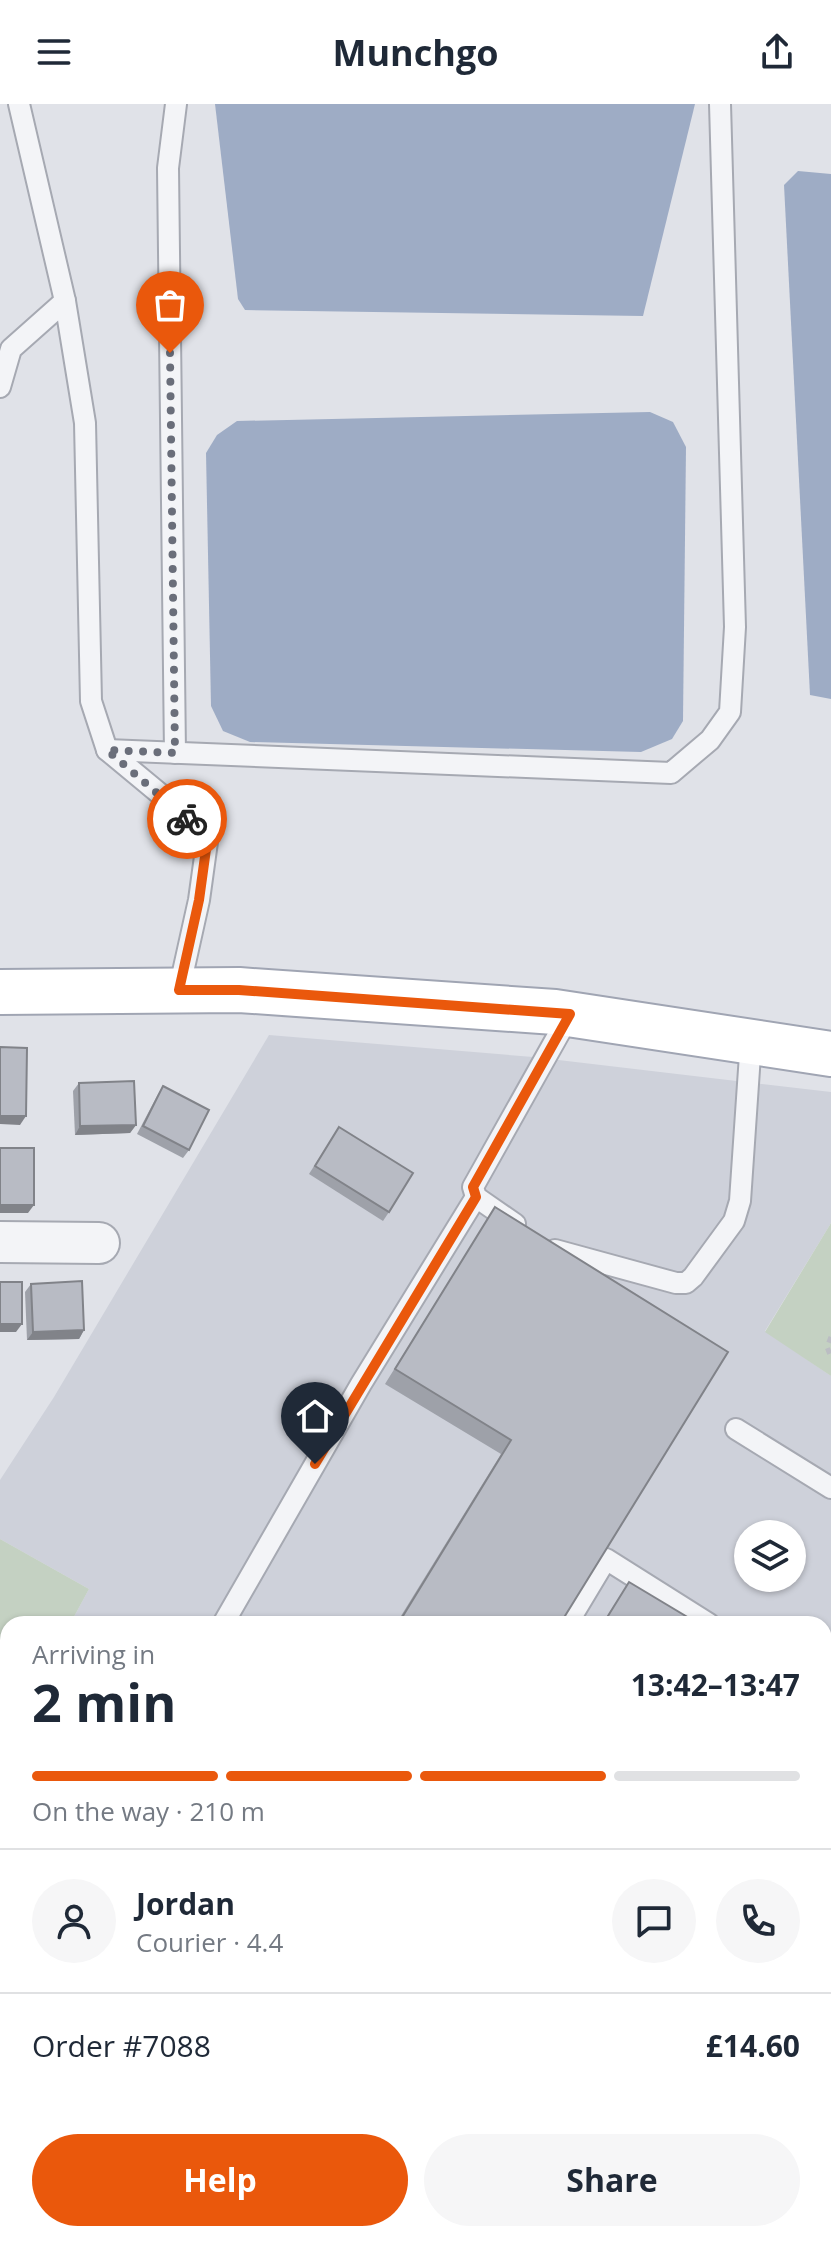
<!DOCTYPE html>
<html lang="en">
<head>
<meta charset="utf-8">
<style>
	body { margin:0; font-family:"Open Sans",sans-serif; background:#f6f6f7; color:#1f2937; height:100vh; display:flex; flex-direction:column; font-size:30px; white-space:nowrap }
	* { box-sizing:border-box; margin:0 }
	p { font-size:26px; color:#747a83 }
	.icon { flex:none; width:44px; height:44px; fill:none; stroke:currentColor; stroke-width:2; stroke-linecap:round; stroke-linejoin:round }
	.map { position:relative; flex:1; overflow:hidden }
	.drawer { position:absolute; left:0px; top:1512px; width:832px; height:626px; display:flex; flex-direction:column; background:#fff; border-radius:24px 24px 0 0; box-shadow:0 2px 6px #0004 }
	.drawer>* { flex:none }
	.controls { position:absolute; left:734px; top:1416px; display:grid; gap:16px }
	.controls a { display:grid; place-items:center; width:72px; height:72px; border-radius:50%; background:#fff; box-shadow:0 2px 6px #0004; font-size:40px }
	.pin { position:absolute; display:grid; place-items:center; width:68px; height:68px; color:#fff; margin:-82px -34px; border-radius:50% 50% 50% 0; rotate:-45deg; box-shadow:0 0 8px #0007 }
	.pin .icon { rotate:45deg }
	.courier { position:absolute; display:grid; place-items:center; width:80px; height:80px; margin:-40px; border:6px solid #ea580c; border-radius:50%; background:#fff; color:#222; box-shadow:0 2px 10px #0007 }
	.summary em { font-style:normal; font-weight:700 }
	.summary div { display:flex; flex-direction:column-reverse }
	.summary { display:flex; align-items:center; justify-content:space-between; height:136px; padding:0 32px }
	h1 { font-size:52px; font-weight:700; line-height:60px }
	.bar { display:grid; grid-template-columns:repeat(4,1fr); gap:12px 8px; align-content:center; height:96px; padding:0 32px }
	.bar i { height:10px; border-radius:6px; background:#e0e1e3 }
	.bar .on { background:#ea580c }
	.bar p { grid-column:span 4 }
	.line { display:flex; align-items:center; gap:20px; padding:0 32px; border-top:2px solid #e0e1e3 }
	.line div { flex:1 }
	.round { display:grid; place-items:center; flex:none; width:84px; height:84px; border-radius:42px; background:#f6f6f7 }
	.action { display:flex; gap:16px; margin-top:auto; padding:16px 32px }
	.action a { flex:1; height:92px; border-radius:48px; background:#ea580c; color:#fff; font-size:32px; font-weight:700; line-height:92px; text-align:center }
	.action a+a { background:#f6f6f7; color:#1f2937 }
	header { display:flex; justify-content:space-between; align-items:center; height:104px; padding:0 32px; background:#fff; font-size:36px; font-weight:700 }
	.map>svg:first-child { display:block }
</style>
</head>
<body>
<header><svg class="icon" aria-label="menu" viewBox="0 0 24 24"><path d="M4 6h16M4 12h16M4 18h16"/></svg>Munchgo<svg class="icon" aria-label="share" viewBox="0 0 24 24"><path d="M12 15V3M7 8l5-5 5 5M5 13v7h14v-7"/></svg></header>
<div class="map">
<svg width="831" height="2137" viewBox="0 0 831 2137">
	<rect width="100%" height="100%" fill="#e0e2e8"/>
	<path fill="#ced1da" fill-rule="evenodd" d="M269 931 533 953 831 988V1119L765 1227 831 1272V1712L824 1724V1520H70L89 1485 0 1435V1376L54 1293ZM748 1430H792V1474H748Z"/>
	<g fill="#c4d1c2">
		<path d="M831 1119V1272L765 1228Z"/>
		<path d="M0 1435 89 1485 70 1520H8V1638L2 1650 8 1654V2012L0 2008Z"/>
	</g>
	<g fill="#9eacc5">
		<path d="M215 0H695L643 212 245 206 238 195Z"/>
		<path d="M798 67 831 70V595L810 591 784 81Z"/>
		<path d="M650 308 673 318 686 343 683 617 672 635 641 648 250 638 223 627 211 602 206 349 217 331 237 317Z"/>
	</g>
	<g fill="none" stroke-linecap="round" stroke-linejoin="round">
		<g stroke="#a6a9b2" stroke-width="24">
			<g id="service">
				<path d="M19 0 65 197 85 319 91 597 107 646 177 704 207 738 199 796 179 886"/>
				<path d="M0 283 11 245 65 197"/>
				<path d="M107 646 671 669 710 636 730 608 735 523 720 0"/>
				<path d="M175 649 168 64 176 0"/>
				<path d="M515 1120 476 1093 473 1083 570 910"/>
				<path d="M555 1146 676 1179H686L693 1173 734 1117 740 1097 751 936"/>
				<path d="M736 1325 831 1384"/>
				<path d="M223 1520 361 1280 476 1093"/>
				<path d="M567 1520 606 1455 709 1520"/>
				<path d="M824 1592 831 1597"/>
				<path d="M824 1655 831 1644"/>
				<path d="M824 1812 831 1816"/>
			</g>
		</g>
		<g stroke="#a6a9b2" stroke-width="44">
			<path id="minor" d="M0 1138 99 1139"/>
		</g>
		<g stroke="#a0a5b3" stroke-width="48">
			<path id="primary" d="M0 888 239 886 555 908 831 950"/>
		</g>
		<path stroke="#bbbdc3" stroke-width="5" stroke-dasharray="6 6" stroke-linecap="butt" d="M831 1233 827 1243 831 1253"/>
		<use href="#service" stroke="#f3f4f7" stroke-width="20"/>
		<use href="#minor" stroke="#f3f4f7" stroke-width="40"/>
		<use href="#primary" stroke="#fff" stroke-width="44"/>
	</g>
	<g fill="#9ea1a9">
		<path d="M79 979 136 1021 130 1029 75 1031 73 987Z"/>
		<path d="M163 982 189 1046 183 1054 137 1030 158 990Z"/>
		<path d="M339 1023 389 1108 383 1117 309 1070Z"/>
		<path d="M495 1103 560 1520H396L501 1350 385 1280Z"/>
		<path d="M31 1180 84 1226 79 1235 27 1236 25 1188Z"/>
		<path d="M629 1478 699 1520H602Z"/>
	</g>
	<g fill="#818389">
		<path d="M0 1012H26L20 1021 0 1020Z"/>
		<path d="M136 1021 130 1029 75 1031 80 1022Z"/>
		<path d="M0 1101H34L28 1109H0Z"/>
		<path d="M0 1220H22L16 1228H0Z"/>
		<path d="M84 1226 79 1235 27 1236 33 1228Z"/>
	</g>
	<g fill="#b8bbc4" stroke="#818389" stroke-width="2">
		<path d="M0 943 27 944 26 1012H0Z"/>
		<path d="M134 977 136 1021 80 1022 79 979Z"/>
		<path d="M163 982 209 1006 189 1046 143 1022Z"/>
		<path d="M339 1023 413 1069 389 1108 315 1062Z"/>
		<rect x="0" y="1044" width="34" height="57"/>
		<path d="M495 1103 728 1248 560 1520H398L511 1336 395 1265Z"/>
		<path d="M82 1177 84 1226 33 1228 31 1180Z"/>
		<rect x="0" y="1178" width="22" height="42"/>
		<path d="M629 1478 699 1520H603Z"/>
		<path d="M824 1596 831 1600V1609L824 1620Z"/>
	</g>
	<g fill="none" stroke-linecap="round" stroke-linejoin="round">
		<path stroke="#6a6e7a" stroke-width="8" stroke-dasharray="0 14.4" d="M170 249 175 649 107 646 187 715"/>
		<path stroke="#ea580c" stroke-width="10" d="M187 715 207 738 199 796 179 886H239L570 910 473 1083 476 1093 315 1360"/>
	</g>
</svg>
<div class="controls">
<a><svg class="icon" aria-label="layers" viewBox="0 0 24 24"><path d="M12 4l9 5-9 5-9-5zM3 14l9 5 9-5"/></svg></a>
</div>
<div class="pin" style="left:170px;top:249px;background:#ea580c"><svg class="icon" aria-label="bag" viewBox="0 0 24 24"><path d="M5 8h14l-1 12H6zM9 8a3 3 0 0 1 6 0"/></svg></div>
<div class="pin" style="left:315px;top:1360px;background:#1f2937"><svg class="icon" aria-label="home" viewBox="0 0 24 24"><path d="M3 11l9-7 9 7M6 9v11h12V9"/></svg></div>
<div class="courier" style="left:187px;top:715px"><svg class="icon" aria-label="bike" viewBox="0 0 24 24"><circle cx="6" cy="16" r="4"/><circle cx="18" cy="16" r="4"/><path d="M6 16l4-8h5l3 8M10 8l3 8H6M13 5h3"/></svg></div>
<section class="drawer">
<div class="summary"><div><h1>2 min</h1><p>Arriving in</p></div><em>13:42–13:47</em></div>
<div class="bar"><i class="on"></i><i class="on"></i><i class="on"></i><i></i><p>On the way · 210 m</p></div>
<div class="line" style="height:144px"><a class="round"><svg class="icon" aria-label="person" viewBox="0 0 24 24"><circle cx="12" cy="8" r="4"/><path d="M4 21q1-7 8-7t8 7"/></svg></a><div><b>Jordan</b><p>Courier · 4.4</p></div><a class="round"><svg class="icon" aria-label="chat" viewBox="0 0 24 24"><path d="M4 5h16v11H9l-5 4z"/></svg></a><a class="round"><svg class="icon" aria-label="phone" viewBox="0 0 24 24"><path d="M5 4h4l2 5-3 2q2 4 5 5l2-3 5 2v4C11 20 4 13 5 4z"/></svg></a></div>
<div class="line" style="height:104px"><div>Order #7088</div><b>£14.60</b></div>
<div class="action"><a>Help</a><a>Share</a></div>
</section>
</div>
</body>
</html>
